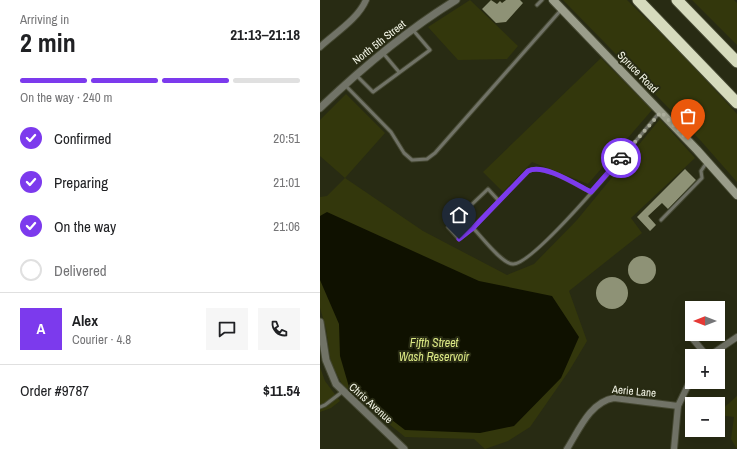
<!DOCTYPE html>
<html lang="en">
<head>
<meta charset="utf-8">
<style>
	body { margin:0; font-family:"Archivo Narrow",sans-serif; background:#f6f6f6; color:#202124; height:100vh; display:flex; flex-direction:column; font-size:15px; white-space:nowrap }
	* { box-sizing:border-box; margin:0 }
	p { font-size:13px; color:#757577 }
	.icon { flex:none; width:22px; height:22px; fill:none; stroke:currentColor; stroke-width:2; stroke-linecap:round; stroke-linejoin:round }
	.map { position:relative; flex:1; overflow:hidden }
	.sheet { display:flex; flex-direction:column; background:#fff; width:320px }
	.sheet>* { flex:none }
	.needle { width:26px; rotate:270deg }
	.buttons { position:absolute; left:365px; top:301px; display:grid; gap:8px }
	.buttons a { display:grid; place-items:center; width:40px; height:40px; border-radius:0px; background:#fff; box-shadow:0 4px 16px #0002; font-size:20px }
	.pin { position:absolute; display:grid; place-items:center; width:34px; height:34px; color:#fff; margin:-41px -17px; border-radius:50% 50% 50% 0; rotate:-45deg; box-shadow:0 0 4px #0007 }
	.pin .icon { rotate:45deg }
	.courier { position:absolute; display:grid; place-items:center; width:40px; height:40px; margin:-20px; border:3px solid #7c3aed; border-radius:50%; background:#fff; color:#222; box-shadow:0 1px 5px #0007 }
	.headline em { font-style:normal; font-weight:800 }
	.headline div { display:flex; flex-direction:column-reverse }
	.headline { display:flex; align-items:center; justify-content:space-between; height:68px; padding:0 20px }
	h1 { font-size:26px; font-weight:800; line-height:30px }
	.bar { display:grid; grid-template-columns:repeat(4,1fr); gap:6px 4px; align-content:center; height:48px; padding:0 20px }
	.bar i { height:5px; border-radius:3px; background:#e0e0e0 }
	.bar .active { background:#7c3aed }
	.bar p { grid-column:span 4 }
	.line { display:flex; align-items:center; gap:10px; padding:0 20px; border-top:1px solid #e0e0e0 }
	.line div { flex:1 }
	.round { display:grid; place-items:center; flex:none; width:42px; height:42px; border-radius:0px; background:#f6f6f6 }
	ol { padding:0 20px; list-style:none }
	li { display:flex; align-items:center; gap:12px; height:44px }
	li p { margin-inline-start:auto }
	li .icon { padding:4px; border-radius:50%; background:#7c3aed; color:#fff; stroke-width:4 }
	li:last-child { color:#757577 }
	li i { width:22px; height:22px; border:2px solid #e0e0e0; border-radius:50% }
	main { display:flex; flex:1; min-height:0 }
	.map>svg:first-child { display:block }
</style>
</head>
<body>
<main>
<section class="sheet">
<div class="headline"><div><h1>2 min</h1><p>Arriving in</p></div><em>21:13–21:18</em></div>
<div class="bar"><i class="active"></i><i class="active"></i><i class="active"></i><i></i><p>On the way · 240 m</p></div>
<ol>
<li><svg class="icon" aria-label="check" viewBox="0 0 24 24"><path d="M5 12l5 5 9-10"/></svg>Confirmed<p>20:51</p></li>
<li><svg class="icon" aria-label="check" viewBox="0 0 24 24"><path d="M5 12l5 5 9-10"/></svg>Preparing<p>21:01</p></li>
<li><svg class="icon" aria-label="check" viewBox="0 0 24 24"><path d="M5 12l5 5 9-10"/></svg>On the way<p>21:06</p></li>
<li><i></i>Delivered</li>
</ol>
<div class="line" style="height:72px"><b class="round" style="background:#7c3aed;color:#fff">A</b><div><b>Alex</b><p>Courier · 4.8</p></div><a class="round"><svg class="icon" aria-label="chat" viewBox="0 0 24 24"><path d="M4 5h16v11H9l-5 4z"/></svg></a><a class="round"><svg class="icon" aria-label="phone" viewBox="0 0 24 24"><path d="M5 4h4l2 5-3 2q2 4 5 5l2-3 5 2v4C11 20 4 13 5 4z"/></svg></a></div>
<div class="line" style="height:52px"><div>Order #9787</div><b>$11.54</b></div>
</section>
<div class="map">
<svg width="417" height="449" viewBox="0 0 417 449">
	<rect width="100%" height="100%" fill="#282b13"/>
	<g fill="#33370c">
		<path d="M150 0 198 46 187 59 138 60 108 27Z"/>
		<path d="M243 0H307L363 55 417 114V182L381 141Z"/>
		<path d="M372 0H414L417 3V45Z"/>
		<path d="M281 58 332 110 268 184 212 162 183 192 163 172Z"/>
		<path d="M26 94 65 133 25 178 103 231 187 275 214 264 257 220 340 119 375 158 311 218 322 233 249 291 267 341 249 371 210 427 188 441 165 449 154 439 85 437 31 393 22 384 11 363 6 328 0 308V197L7 196 25 178 0 156V120Z"/>
		<path d="M0 367 5 381 20 401 11 408 0 412Z"/>
		<path d="M417 396V449L411 439 414 417 398 415V413Z"/>
	</g>
	<path fill="#0f1100" d="M7 212 159 281 232 296 259 337 241 378 194 426 160 433 85 430 29 387 20 356 19 324 0 280V216Z"/>
	<g fill="#8e9276">
		<path d="M171 0 177 4 180 1 182 3 186 0H200L203 3 186 22 176 23 162 9Z"/>
		<path d="M365 169 376 180 348 209 342 203 328 216 336 225 330 231 317 217Z"/>
		<circle cx="322" cy="270" r="14"/>
		<circle cx="292" cy="293" r="16"/>
	</g>
	<g fill="none" stroke-linecap="round" stroke-linejoin="round">
		<g stroke="#444731" stroke-width="5">
			<g id="service">
				<path d="M217 5 222 0"/>
				<path d="M63 53 79 72"/>
				<path d="M37 76 53 92 110 50 93 30"/>
				<path d="M25 85 71 132 84 153 92 160 107 159 115 153 241 10"/>
				<path d="M271 192C256 185 224 163 208 171L153 228C161 236 182 264 193 264 215 265 320 136 339 113"/>
				<path d="M341 220 382 178 381 171 387 162"/>
				<path d="M153 228 139 239 128 227 168 189 179 201"/>
				<path d="M0 407 5 405 22 392"/>
			</g>
		</g>
		<g stroke="#444731" stroke-width="8">
			<g id="minor">
				<path d="M0 47C15 33 38 19 46 0"/>
				<path d="M372 338 387 356"/>
				<path d="M389 356 417 337"/>
				<path d="M247 449C259 430 270 402 294 398L358 406"/>
				<path d="M354 449 358 406 372 377"/>
			</g>
		</g>
		<g stroke="#444731" stroke-width="9">
			<g id="tertiary">
				<path d="M0 108C42 68 87 30 136 0"/>
				<path d="M0 322 6 360 16 384 84 449"/>
			</g>
		</g>
		<g stroke="#444731" stroke-width="10">
			<path id="secondary" d="M233 0 377 150 417 195"/>
		</g>
		<g stroke="#444731" stroke-width="13">
			<g id="motorway">
				<path d="M318 0 417 103"/>
				<path d="M357 0 417 62"/>
			</g>
		</g>
		<use href="#service" stroke="#717367" stroke-width="3"/>
		<use href="#minor" stroke="#717367" stroke-width="6"/>
		<use href="#tertiary" stroke="#717367" stroke-width="7"/>
		<use href="#secondary" stroke="#9a9d8a" stroke-width="8"/>
		<use href="#motorway" stroke="#d6dbbd" stroke-width="11"/>
	</g>
	<g fill="none" stroke-linecap="round" stroke-linejoin="round">
		<path stroke="#acae9c" stroke-width="4" stroke-dasharray="0 7.2" d="M301 158 341 112 368 140"/>
		<path stroke="#7c3aed" stroke-width="5" d="M139 239 153 228 208 171C224 163 257 185 271 192L301 158"/>
	</g>
	<g text-anchor="middle" stroke-width="4" stroke-linejoin="round" paint-order="stroke">
		<g font-size="11" fill="#f3f5e6" stroke="#282b13">
			<text transform="translate(59 42) rotate(-38)" y="4">North 5th Street</text>
			<text transform="translate(318 72) rotate(46)" y="4">Spruce Road</text>
			<text transform="translate(314 391) rotate(5)" y="4">Aerie Lane</text>
			<text transform="translate(51 403) rotate(42)" y="4">Chris Avenue</text>
		</g>
		<g font-size="12" font-style="italic" fill="#dbe884" stroke="#282b13">
			<text x="114" y="347">Fifth Street<tspan x="114" dy="14">Wash Reservoir</tspan></text>
		</g>
	</g>
</svg>
<div class="buttons">
<a><svg class="needle" viewBox="-14 -14 28 28"><path d="M0-13l5 13h-10z" fill="#e53935"/><path d="M0 13l5-13h-10z" fill="#757577"/></svg></a>
<a>+</a>
<a>−</a>
</div>
<div class="pin" style="left:368px;top:140px;background:#ea580c"><svg class="icon" aria-label="bag" viewBox="0 0 24 24"><path d="M5 8h14l-1 12H6zM9 8a3 3 0 0 1 6 0"/></svg></div>
<div class="pin" style="left:139px;top:239px;background:#1f2937"><svg class="icon" aria-label="home" viewBox="0 0 24 24"><path d="M3 11l9-7 9 7M6 9v11h12V9"/></svg></div>
<div class="courier" style="left:301px;top:158px"><svg class="icon" aria-label="car" viewBox="0 0 24 24"><path d="M5 17H2v-5l4-1 3-4h7l3 4 3 1v5h-3M9 17h6M6 11h13"/><circle cx="7" cy="17" r="2"/><circle cx="17" cy="17" r="2"/></svg></div>
</div>
</main>
</body>
</html>
